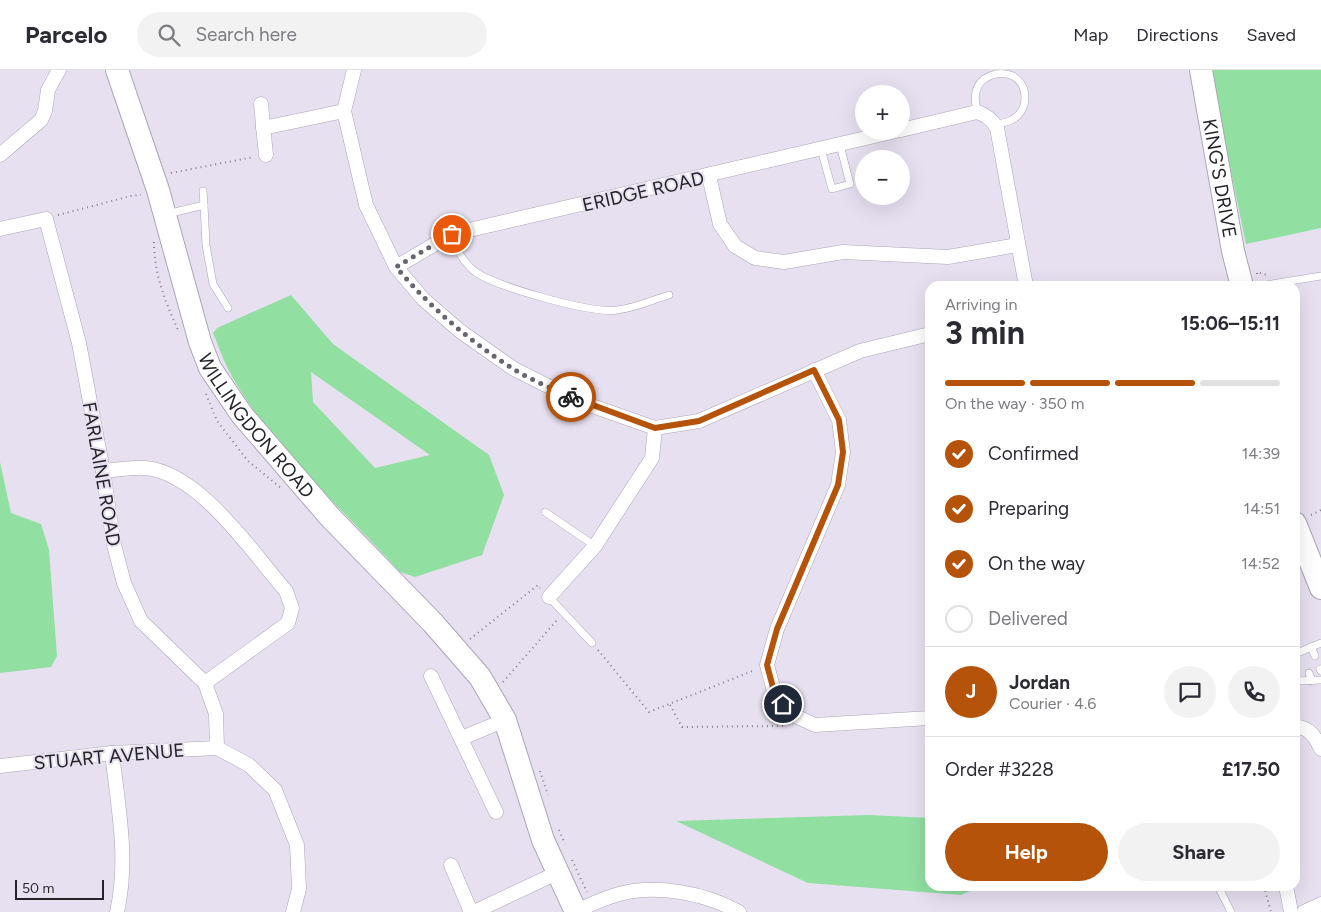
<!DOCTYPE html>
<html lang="en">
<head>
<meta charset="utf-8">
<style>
	body { margin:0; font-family:Figtree,sans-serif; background:#f2f2f3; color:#2b2b33; height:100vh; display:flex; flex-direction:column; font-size:19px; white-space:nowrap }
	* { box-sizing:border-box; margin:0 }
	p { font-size:16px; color:#7c7c81 }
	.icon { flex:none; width:28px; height:28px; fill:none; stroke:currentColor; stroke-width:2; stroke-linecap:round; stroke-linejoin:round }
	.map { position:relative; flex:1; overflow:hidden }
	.sheet { position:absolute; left:925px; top:211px; width:375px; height:610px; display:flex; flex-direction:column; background:#fff; border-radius:15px; box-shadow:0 5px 20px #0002 }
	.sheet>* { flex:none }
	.tools { position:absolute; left:855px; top:15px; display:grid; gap:10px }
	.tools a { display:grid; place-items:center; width:55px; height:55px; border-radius:50%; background:#fff; box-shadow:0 5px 20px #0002; font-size:25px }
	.scale { position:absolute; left:15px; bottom:12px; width:89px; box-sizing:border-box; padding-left:5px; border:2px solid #252329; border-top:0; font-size:14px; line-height:18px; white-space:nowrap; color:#252329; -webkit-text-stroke:4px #e7e0f1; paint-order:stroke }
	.pin { position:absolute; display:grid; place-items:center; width:42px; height:42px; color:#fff; margin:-21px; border:2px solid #fff; border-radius:50%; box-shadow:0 1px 5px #0007 }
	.courier { position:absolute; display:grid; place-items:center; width:50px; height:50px; margin:-25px; border:4px solid #b45309; border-radius:50%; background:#fff; color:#222; box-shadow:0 1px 6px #0007 }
	.summary em { font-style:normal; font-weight:700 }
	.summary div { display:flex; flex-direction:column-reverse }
	.summary { display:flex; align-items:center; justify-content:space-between; height:85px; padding:0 20px }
	h1 { font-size:32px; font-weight:700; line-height:38px }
	.bar { display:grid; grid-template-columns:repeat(4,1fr); gap:8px 5px; align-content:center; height:60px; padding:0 20px }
	.bar i { height:6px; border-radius:4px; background:#e1e1e2 }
	.bar .current { background:#b45309 }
	.bar p { grid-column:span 4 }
	.line { display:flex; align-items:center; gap:12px; padding:0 20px; border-top:1px solid #e1e1e2 }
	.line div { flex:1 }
	.round { display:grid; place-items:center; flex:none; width:52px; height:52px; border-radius:26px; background:#f2f2f3 }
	ol { padding:0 20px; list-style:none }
	li { display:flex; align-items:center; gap:15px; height:55px }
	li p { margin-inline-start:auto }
	li .icon { padding:5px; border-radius:50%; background:#b45309; color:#fff; stroke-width:4 }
	li:last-child { color:#7c7c81 }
	li i { width:28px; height:28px; border:2px solid #e1e1e2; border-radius:50% }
	.button { display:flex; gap:10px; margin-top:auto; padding:10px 20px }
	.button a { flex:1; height:58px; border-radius:30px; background:#b45309; color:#fff; font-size:20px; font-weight:700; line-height:58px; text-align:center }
	.button a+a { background:#f2f2f3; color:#2b2b33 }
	header { display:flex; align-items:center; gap:30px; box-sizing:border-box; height:70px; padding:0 25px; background:#fff; border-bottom:1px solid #e1e1e2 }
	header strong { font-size:24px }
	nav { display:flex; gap:28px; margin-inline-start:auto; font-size:18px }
	.search { width:350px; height:45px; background:#f2f2f3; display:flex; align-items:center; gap:12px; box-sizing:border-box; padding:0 18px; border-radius:28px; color:#7c7c81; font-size:19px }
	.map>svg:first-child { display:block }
</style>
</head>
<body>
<header>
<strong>Parcelo</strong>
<div class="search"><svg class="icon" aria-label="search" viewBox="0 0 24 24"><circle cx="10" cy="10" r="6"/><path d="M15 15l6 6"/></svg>Search here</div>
<nav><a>Map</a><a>Directions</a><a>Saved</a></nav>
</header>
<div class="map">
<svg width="1321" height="842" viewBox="0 0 1321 842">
	<rect width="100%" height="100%" fill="#e7e0f1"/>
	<g fill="#91dfa1" fill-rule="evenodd">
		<path d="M1210 0H1321V158L1246 174Z"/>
		<path d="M291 225 333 274 489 385 504 425 482 485 415 507 400 502C343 439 267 373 228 299 222 287 218 275 213 263L217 258ZM311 302 430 385 375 398 313 332Z"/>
		<path d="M0 392 11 443 41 454 49 480 57 586 51 597 0 603Z"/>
		<path d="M869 745 930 748V816H982L961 825 808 813 676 751Z"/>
	</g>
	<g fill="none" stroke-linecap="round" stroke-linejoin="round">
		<g stroke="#aca5b5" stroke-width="8">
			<g id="service">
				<path d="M977 42C976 35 974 29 976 22 979 6 999 0 1013 6 1029 15 1029 40 1013 49 1008 53 1001 53 995 54"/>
				<path d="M821 79 832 119 850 114 840 75"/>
				<path d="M203 121 204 135"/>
				<path d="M167 144 204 135 206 175 213 214 228 238"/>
				<path d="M449 166C457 179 464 194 477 203 498 217 592 244 617 240 635 238 652 230 669 225"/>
				<path d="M1260 216 1321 206"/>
				<path d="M545 442 595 476"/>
				<path d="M549 527 592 573"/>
				<path d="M1311 577 1315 586"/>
				<path d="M1295 584 1321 573"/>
				<path d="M1320 599 1321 601"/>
				<path d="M1309 603 1312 611"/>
				<path d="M1295 611 1321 610"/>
				<path d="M1218 816 1231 842"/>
			</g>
		</g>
		<g stroke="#aca5b5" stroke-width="15">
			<g id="minor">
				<path d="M354 0 344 41 366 135 396 197 423 229 460 261 514 299 578 331 655 358 699 351 860 281 930 264"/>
				<path d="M261 34 266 85"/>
				<path d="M263 58 344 41"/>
				<path d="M901 60 977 42C987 45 992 50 997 58L1026 216"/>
				<path d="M0 85 41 50 45 41 48 20 59 0"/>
				<path d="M709 106 720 154 735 176 755 188 784 192 843 182 948 187 1018 175"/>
				<path d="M0 159 46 149 79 273 103 401 114 475 124 513 141 551 205 613 216 644 217 678"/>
				<path d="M396 197 452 164 896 61"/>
				<path d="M814 300 839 350 843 382 838 415 777 559 767 595 775 625 791 644 815 655 930 648"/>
				<path d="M103 401C117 400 132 397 145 398 199 402 252 482 286 521L292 538 288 553 205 613"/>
				<path d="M549 527 595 476 652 388 655 358"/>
				<path d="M431 606 496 742"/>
				<path d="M1295 657C1309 656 1316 668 1321 679"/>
				<path d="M462 668 505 650"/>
				<path d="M112 683C118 737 129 789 117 842"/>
				<path d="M0 696 112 683 217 678 249 695 275 720 297 775 299 819 293 842"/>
				<path d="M451 795 471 842"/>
				<path d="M1286 816 1291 842"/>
				<path d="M576 841C590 835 604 828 619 824 657 814 705 823 739 842"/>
				<path d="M474 842 557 803"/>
				<path d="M1304 842 1321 834"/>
			</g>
		</g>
		<g stroke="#aca5b5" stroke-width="24">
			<g id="primary">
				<path id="s1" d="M117 0 158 120 200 272 210 298 242 345 330 447 433 553 480 607 505 650 543 770 576 842"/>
				<path id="s2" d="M1201 0 1233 181 1242 216"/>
				<path d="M1295 453 1321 518"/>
			</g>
		</g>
		<g stroke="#837f8a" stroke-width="2" stroke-dasharray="1 4" stroke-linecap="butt">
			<path d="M171 103 254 87"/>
			<path d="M58 145 131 126 141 125"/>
			<path d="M154 172C154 204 165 231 178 260"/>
			<path d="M1257 204V202L1267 205"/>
			<path d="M206 324 217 351 248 391 281 418"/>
			<path d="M1311 445 1321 440"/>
			<path d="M470 569 538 515 540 518"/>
			<path d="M598 580 649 642 755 600"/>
			<path d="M503 612 558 549"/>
			<path d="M670 635 682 657 785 656"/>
			<path d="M540 701 548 725"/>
			<path d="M559 760 565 774"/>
			<path d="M572 790 587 822"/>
			<path d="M1264 816 1271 842"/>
		</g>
		<use href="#service" stroke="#fff" stroke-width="7"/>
		<use href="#minor" stroke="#fff" stroke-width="14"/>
		<use href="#primary" stroke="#fff" stroke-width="22"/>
	</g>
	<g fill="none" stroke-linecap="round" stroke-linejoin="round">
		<path stroke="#69656f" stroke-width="5" stroke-dasharray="0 9" d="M452 164 396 197C430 237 468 270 512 298 530 310 552 318 571 327"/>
		<path stroke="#b45309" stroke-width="6" d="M571 327 655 358 699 351 814 300 839 350 843 382 838 415 777 559 767 595 775 625 783 634"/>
	</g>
	<g text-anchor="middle" stroke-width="4" stroke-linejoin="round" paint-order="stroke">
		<g font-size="19" fill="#252329" stroke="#e7e0f1">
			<text dy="7" stroke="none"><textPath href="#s2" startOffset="110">KING'S DRIVE</textPath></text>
			<text transform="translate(643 121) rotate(-13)" y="7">ERIDGE ROAD</text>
			<text dy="7" stroke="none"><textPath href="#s1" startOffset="386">WILLINGDON ROAD</textPath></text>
			<text transform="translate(102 404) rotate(80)" y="7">FARLAINE ROAD</text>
			<text transform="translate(109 686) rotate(-5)" y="7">STUART AVENUE</text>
		</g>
	</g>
</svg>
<div class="tools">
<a>+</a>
<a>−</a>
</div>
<div class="scale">50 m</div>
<div class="pin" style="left:452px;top:164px;background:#ea580c"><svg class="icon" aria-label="bag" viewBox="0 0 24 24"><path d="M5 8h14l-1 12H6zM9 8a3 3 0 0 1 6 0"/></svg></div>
<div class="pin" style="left:783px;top:634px;background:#1f2937"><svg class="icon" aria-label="home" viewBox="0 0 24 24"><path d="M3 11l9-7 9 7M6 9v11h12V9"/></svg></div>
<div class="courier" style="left:571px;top:327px"><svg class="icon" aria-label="bike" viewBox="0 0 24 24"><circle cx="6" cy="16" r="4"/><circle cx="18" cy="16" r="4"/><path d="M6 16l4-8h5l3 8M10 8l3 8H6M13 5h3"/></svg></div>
<section class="sheet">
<div class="summary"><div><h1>3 min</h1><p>Arriving in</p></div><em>15:06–15:11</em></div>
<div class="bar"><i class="current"></i><i class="current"></i><i class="current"></i><i></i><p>On the way · 350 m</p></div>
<ol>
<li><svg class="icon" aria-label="check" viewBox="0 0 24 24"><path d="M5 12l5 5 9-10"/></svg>Confirmed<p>14:39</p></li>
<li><svg class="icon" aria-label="check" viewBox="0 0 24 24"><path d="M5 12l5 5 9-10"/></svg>Preparing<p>14:51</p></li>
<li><svg class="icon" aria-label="check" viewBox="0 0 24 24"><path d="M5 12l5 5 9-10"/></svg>On the way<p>14:52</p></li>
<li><i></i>Delivered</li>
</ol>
<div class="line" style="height:90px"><b class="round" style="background:#b45309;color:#fff">J</b><div><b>Jordan</b><p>Courier · 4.6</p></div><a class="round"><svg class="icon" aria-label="chat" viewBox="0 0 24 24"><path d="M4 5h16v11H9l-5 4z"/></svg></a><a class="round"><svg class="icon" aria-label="phone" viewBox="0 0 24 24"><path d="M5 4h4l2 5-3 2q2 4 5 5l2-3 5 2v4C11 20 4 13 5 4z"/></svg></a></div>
<div class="line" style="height:65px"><div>Order #3228</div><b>£17.50</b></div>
<div class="button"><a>Help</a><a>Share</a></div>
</section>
</div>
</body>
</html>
